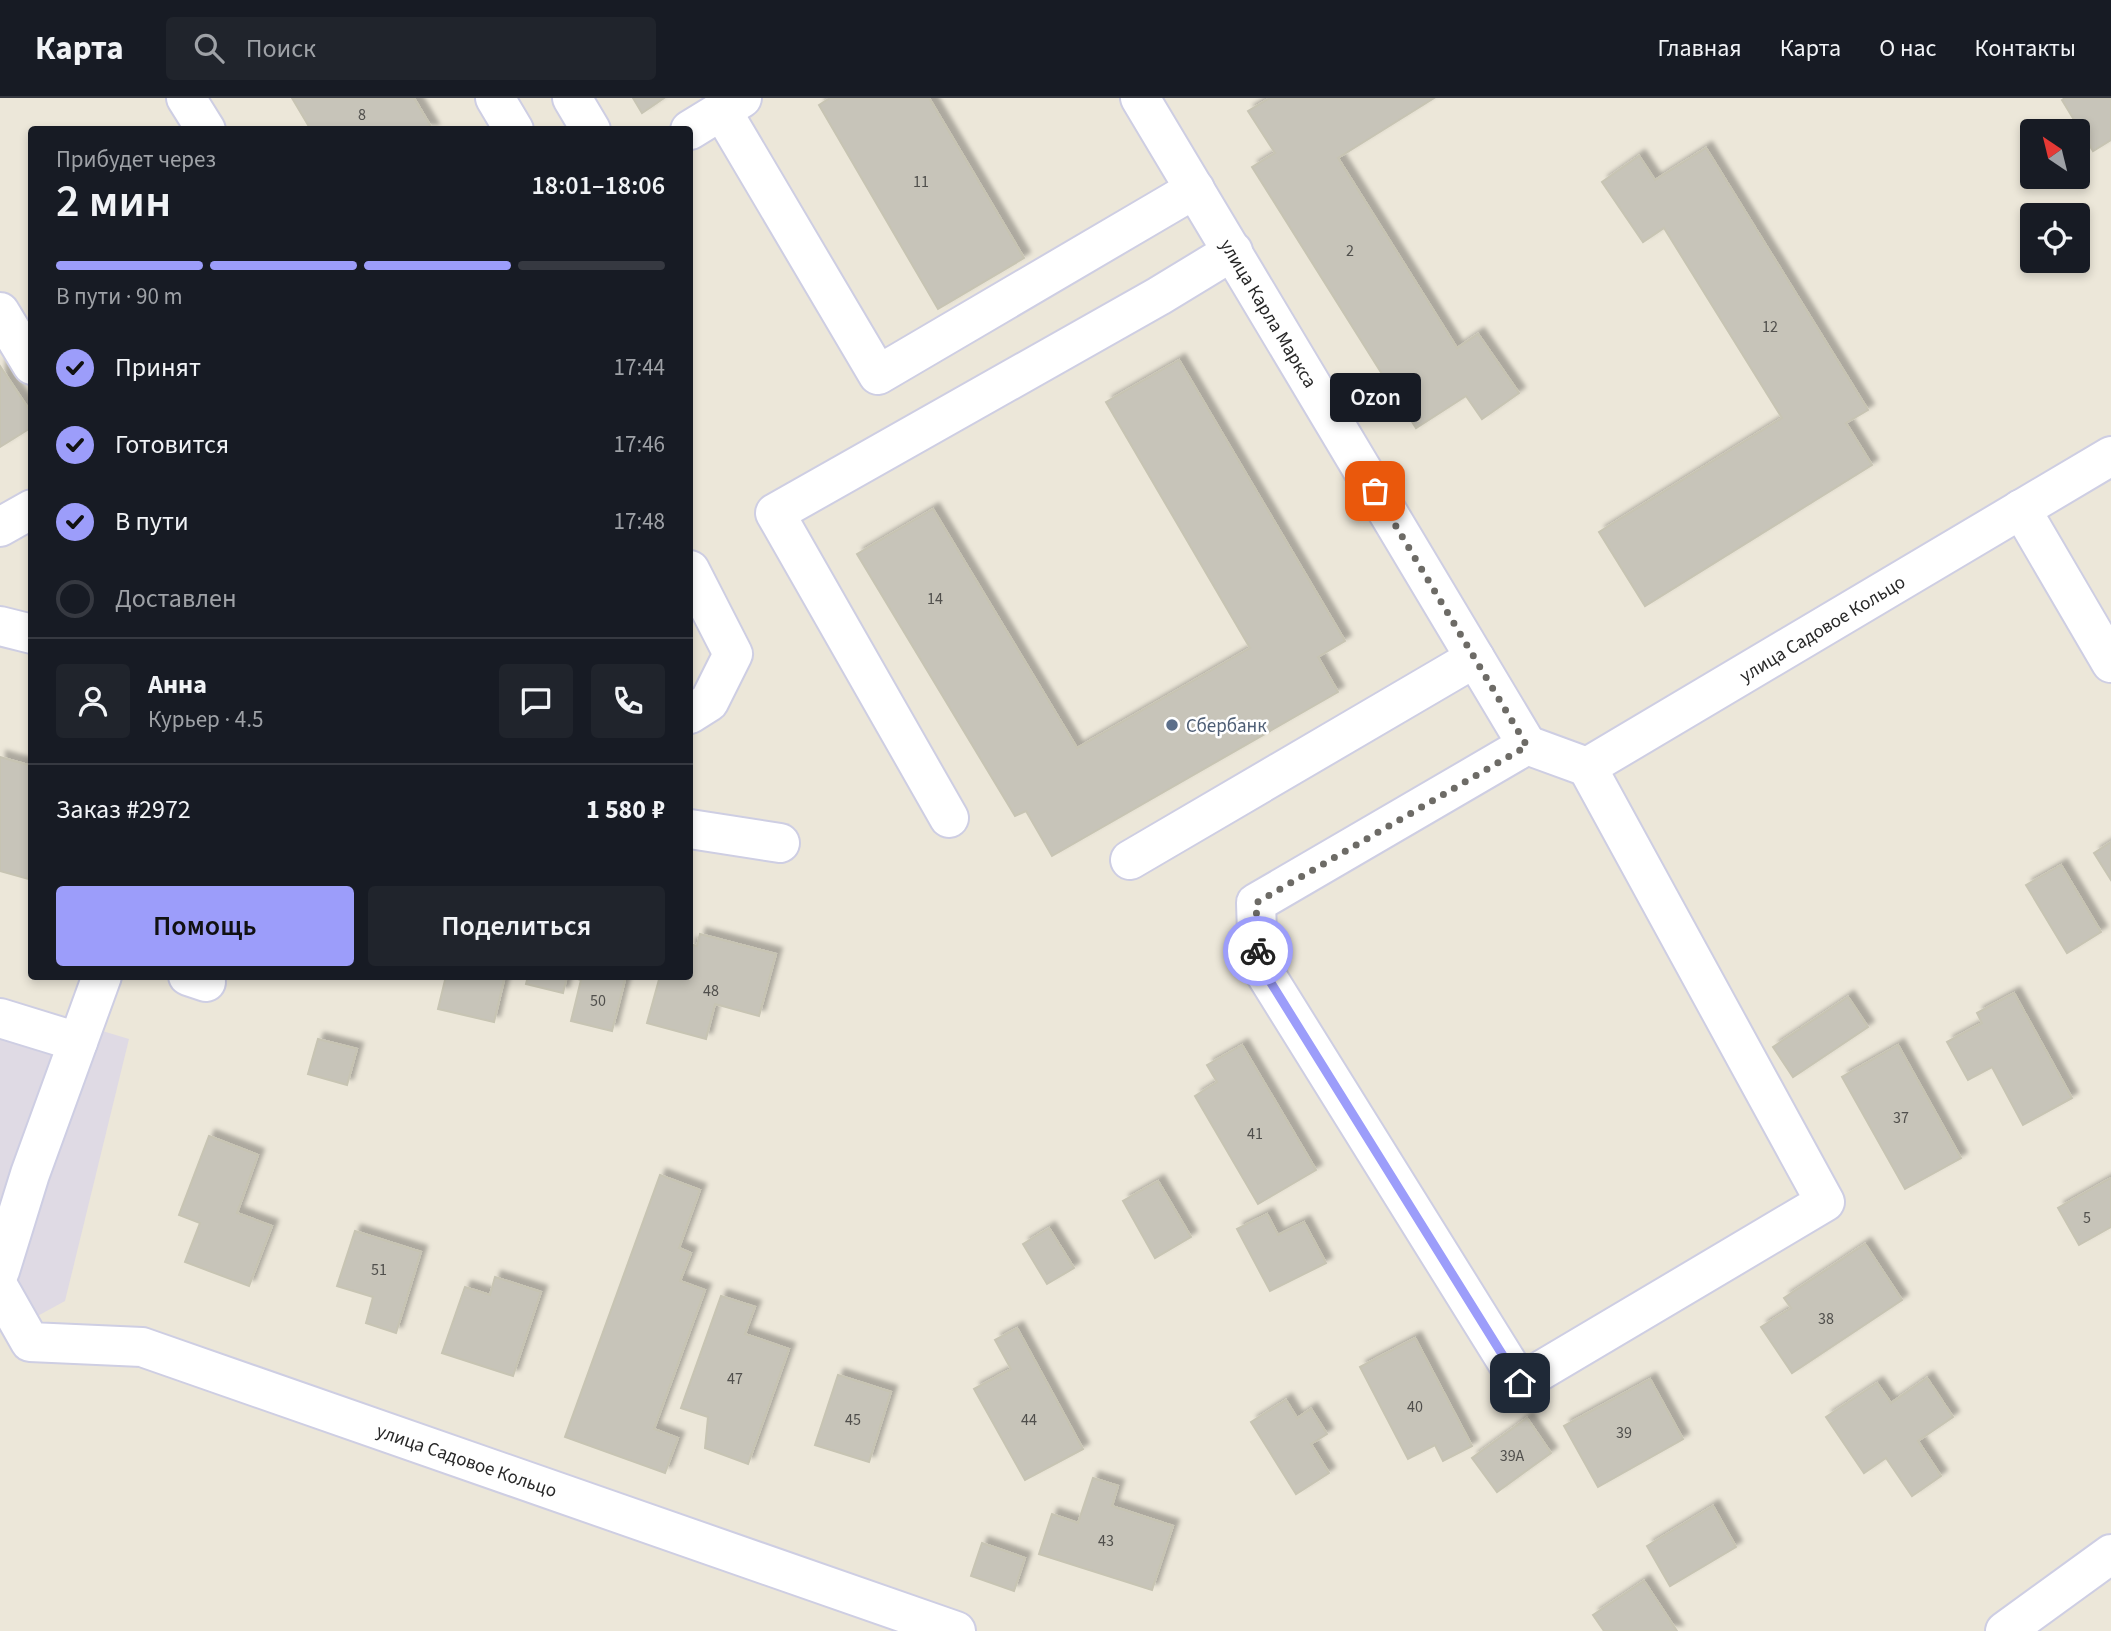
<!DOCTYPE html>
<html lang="ru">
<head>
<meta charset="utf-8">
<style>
	body { margin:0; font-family:"Source Sans 3",sans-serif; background:#20242c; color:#f1f3f6; height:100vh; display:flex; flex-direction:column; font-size:26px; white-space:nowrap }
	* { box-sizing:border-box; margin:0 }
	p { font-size:23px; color:#9ea1a6 }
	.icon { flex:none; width:38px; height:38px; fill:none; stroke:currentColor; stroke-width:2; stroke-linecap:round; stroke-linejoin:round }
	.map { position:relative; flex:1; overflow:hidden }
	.details { position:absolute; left:28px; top:28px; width:665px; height:854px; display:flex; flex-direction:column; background:#171b24; border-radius:7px; box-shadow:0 4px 10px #0003 }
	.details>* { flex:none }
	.needle { width:46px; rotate:325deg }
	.fabs { position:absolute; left:2020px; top:21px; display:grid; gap:14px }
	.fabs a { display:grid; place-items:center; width:70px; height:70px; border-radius:7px; background:#171b24; box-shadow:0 4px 10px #0003; font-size:35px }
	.pin { position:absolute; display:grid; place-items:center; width:60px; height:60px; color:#fff; margin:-30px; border-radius:14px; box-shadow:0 4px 10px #0006 }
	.courier { position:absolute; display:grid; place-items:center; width:70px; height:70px; margin:-35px; border:5px solid #9c9dfa; border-radius:50%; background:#fff; color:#222; box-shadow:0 2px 9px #0007 }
	.bubble { position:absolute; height:49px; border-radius:7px; background:#171b24; box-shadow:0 4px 10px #0003; font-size:23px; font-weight:600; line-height:49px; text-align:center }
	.headline em { font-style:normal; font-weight:600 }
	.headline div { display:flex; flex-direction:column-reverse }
	.headline { display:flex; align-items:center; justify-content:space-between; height:119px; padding:0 28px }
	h1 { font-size:46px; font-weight:600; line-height:52px }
	.bar { display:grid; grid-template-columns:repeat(4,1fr); gap:10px 7px; align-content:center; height:84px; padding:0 28px }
	.bar i { height:9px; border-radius:5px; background:#363941 }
	.bar .selected { background:#9c9dfa }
	.bar p { grid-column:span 4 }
	.line { display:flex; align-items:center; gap:18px; padding:0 28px; border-top:2px solid #363941 }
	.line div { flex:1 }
	.round { display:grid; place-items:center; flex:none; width:74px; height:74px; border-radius:7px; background:#20242c }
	ol { padding:0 28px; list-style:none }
	li { display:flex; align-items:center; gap:21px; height:77px }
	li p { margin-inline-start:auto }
	li .icon { padding:7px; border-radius:50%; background:#9c9dfa; color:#111; stroke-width:4 }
	li:last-child { color:#9ea1a6 }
	li i { width:38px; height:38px; border:4px solid #363941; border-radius:50% }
	.primary-button { display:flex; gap:14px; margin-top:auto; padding:14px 28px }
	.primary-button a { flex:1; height:80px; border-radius:7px; background:#9c9dfa; color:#111; font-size:28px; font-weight:600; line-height:80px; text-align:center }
	.primary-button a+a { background:#20242c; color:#f1f3f6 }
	header { display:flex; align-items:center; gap:42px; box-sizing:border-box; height:98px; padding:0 35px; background:#171b24; border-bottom:2px solid #363941 }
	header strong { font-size:33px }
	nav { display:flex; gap:38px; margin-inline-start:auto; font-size:24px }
	.search { width:490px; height:63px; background:#20242c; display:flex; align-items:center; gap:18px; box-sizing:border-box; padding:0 24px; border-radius:7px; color:#9ea1a6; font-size:26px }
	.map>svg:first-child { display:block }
</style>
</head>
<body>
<header>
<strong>Карта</strong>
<div class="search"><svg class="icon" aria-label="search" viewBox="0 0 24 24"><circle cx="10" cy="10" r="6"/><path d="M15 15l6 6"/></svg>Поиск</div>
<nav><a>Главная</a><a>Карта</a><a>О нас</a><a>Контакты</a></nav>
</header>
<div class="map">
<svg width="2111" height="1533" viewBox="0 0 2111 1533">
	<defs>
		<filter id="shadow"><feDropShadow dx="6" dy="-6" stdDeviation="2" flood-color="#0004"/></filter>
	</defs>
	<rect width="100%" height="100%" fill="#ece7d9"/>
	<path fill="#dfdae4" d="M0 902 129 941 65 1203 32 1221 0 1210Z"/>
	<g fill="#c7c4b9" stroke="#c7c4b3" stroke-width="2" filter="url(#shadow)">
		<path d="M292 0H414L433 32H311Z"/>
		<path d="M633 0H664L642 15Z"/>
		<path d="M830 0H929L1024 160 938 211 819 7Z"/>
		<path d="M1270 0H1434L1338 60 1457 250 1478 236 1519 295 1482 321 1466 298 1416 330 1252 69 1275 55 1248 13Z"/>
		<path d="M2065 0H2111V42L2093 53 2062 2Z"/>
		<path d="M1706 50 1868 312 1846 325 1872 367 1645 508 1599 434 1782 320 1664 130 1643 144 1602 84 1639 58 1655 82Z"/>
		<path d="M1179 262 1345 543 1318 559 1338 594 1052 758 1026 713 1015 718 857 456 933 411 1077 650 1250 550 1106 304Z"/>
		<path d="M0 268 32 316V329L0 349Z"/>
		<path d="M0 659 32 668V782L0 773Z"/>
		<path d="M2111 744V782L2094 755Z"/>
		<path d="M2061 767 2101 834 2067 855 2026 787Z"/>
		<path d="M700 836 776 856 759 918 715 906 706 941 647 925 660 878H690V846L697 848Z"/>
		<path d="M446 878H505L494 924 438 911Z"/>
		<path d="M528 878H567L563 895 526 886Z"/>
		<path d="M569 878H626L612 933 571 923 581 882Z"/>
		<path d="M2014 895 2072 1000 2023 1027 1992 969 1968 982 1947 944 1982 925 1977 915Z"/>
		<path d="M1848 899 1868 929 1793 979 1773 949Z"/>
		<path d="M318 941 357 951 347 987 308 976Z"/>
		<path d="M1242 947 1316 1072 1258 1106 1195 998 1217 984 1207 967Z"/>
		<path d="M1898 947 1961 1060 1905 1091 1842 979Z"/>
		<path d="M209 1038 258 1057 237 1115 272 1128 249 1188 185 1164 200 1125 179 1117Z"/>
		<path d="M660 1077 700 1092 679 1150 691 1155 680 1183 705 1192 654 1331 678 1340 665 1375 565 1339Z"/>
		<path d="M2111 1080V1129L2079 1147 2058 1110Z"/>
		<path d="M1158 1083 1191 1139 1155 1160 1123 1103Z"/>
		<path d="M1267 1116 1278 1137 1304 1124 1326 1165 1270 1193 1237 1131Z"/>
		<path d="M1049 1130 1074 1170 1047 1186 1023 1146Z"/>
		<path d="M355 1133 421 1154 396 1235 366 1225 373 1199 337 1188Z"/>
		<path d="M1865 1146 1902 1202 1792 1275 1761 1229 1791 1210 1784 1200Z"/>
		<path d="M495 1179 541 1194 513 1278 442 1255 465 1189 490 1197Z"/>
		<path d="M721 1198 755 1209 745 1236 789 1251 748 1366 705 1350 708 1319 681 1310Z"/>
		<path d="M1017 1230 1083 1351 1025 1382 974 1291 1011 1271 995 1242Z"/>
		<path d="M1415 1240 1472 1348 1443 1363 1435 1347 1408 1361 1360 1269Z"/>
		<path d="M838 1277 891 1294 869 1364 815 1347Z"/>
		<path d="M1927 1280 1953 1319 1918 1343 1941 1378 1912 1398 1886 1360 1864 1375 1826 1319 1877 1285 1891 1305Z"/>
		<path d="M1650 1281 1683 1341 1598 1389 1564 1328Z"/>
		<path d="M1286 1302 1297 1320 1311 1311 1327 1336 1311 1346 1329 1375 1296 1396 1251 1324Z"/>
		<path d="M1527 1320 1551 1355 1497 1394 1472 1360Z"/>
		<path d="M1093 1380 1118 1388 1112 1408 1173 1428 1152 1492 1039 1456 1052 1416 1078 1425Z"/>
		<path d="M1713 1408 1736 1449 1670 1488 1647 1448Z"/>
		<path d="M982 1445 1025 1460 1014 1493 971 1478Z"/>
		<path d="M1644 1483 1677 1533H1604L1593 1517Z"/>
	</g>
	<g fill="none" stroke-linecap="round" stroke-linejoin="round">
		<g stroke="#cecee3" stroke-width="42">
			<g id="minor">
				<path d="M186 0 206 32"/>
				<path d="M495 0 514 32"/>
				<path d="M572 0 591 32"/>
				<path d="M1140 0 1527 647"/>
				<path d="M722 13 878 277 1195 91"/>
				<path d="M690 32 742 0"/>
				<path d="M0 214 32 267"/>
				<path d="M2021 411 2111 565"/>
				<path d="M0 429 32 411"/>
				<path d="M690 472 733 556 709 604 690 616"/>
				<path d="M0 528 32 536"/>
				<path d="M1527 647 1256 805 1258 864 1520 1285 1825 1104 1587 669"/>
				<path d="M1527 647 1587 669 2111 358"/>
				<path d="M949 720 775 415 1159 198 1233 153"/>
				<path d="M690 731 780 745"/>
				<path d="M1130 762 1475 560"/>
				<path d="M188 878 206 884"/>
				<path d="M0 920 78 944"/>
				<path d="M0 1173 30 1076 102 878"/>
				<path d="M0 1191 30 1244 142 1249 956 1533"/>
				<path d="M2005 1533 2111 1456"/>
			</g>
		</g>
		<use href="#minor" stroke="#fff" stroke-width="38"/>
	</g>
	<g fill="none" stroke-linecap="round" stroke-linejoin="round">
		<path stroke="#6d6b66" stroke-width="7" stroke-dasharray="0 12.6" d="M1258 853 1256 805 1527 648 1375 393"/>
		<path stroke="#9c9dfa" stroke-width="9" d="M1258 853V864L1520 1285"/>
	</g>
	<circle fill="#5c6f8a" stroke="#fff" stroke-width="2.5" cx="1172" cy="627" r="7"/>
	<g text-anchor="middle" stroke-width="5" stroke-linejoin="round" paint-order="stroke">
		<g font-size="16" fill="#504f4c">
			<text x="362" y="22">8</text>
			<text x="921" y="89">11</text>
			<text x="1350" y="158">2</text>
			<text x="1770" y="234">12</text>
			<text x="935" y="506">14</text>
			<text x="711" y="898">48</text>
			<text x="598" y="908">50</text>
			<text x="1901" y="1025">37</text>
			<text x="1255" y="1041">41</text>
			<text x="2087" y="1125">5</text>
			<text x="379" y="1177">51</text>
			<text x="1826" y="1226">38</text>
			<text x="735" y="1286">47</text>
			<text x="1415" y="1314">40</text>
			<text x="853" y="1327">45</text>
			<text x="1029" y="1327">44</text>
			<text x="1624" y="1340">39</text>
			<text x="1512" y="1363">39А</text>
			<text x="1106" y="1448">43</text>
		</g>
		<g font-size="19" fill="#282828" stroke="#fff">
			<text transform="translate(1269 215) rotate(59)" y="7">улица Карла Маркса</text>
			<text transform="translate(1822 530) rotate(-31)" y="7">улица Садовое Кольцо</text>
			<text transform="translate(467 1362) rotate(19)" y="7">улица Садовое Кольцо</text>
		</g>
		<g font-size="19" fill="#4e5e75" stroke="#fff" text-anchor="start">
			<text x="1186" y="634">Сбербанк</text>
		</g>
	</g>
</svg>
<div class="fabs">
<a><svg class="needle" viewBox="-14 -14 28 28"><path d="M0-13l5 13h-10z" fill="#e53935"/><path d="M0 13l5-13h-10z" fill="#9ea1a6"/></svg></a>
<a><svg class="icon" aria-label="locate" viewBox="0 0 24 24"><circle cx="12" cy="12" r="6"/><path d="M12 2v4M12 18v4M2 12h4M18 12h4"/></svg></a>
</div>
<div class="pin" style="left:1375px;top:393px;background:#ea580c"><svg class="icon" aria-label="bag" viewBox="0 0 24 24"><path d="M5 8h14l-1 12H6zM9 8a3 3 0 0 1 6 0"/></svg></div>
<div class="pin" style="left:1520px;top:1285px;background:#1f2937"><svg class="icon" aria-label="home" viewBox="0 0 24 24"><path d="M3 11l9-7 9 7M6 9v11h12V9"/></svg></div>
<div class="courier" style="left:1258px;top:853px"><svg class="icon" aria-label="bike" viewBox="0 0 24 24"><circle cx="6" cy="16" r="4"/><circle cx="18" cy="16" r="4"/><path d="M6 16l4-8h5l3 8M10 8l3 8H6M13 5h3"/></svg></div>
<div class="bubble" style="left:1330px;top:275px;width:91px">Ozon</div>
<section class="details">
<div class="headline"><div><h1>2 мин</h1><p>Прибудет через</p></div><em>18:01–18:06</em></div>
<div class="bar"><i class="selected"></i><i class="selected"></i><i class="selected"></i><i></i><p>В пути · 90 m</p></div>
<ol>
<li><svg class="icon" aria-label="check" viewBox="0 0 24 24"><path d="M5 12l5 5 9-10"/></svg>Принят<p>17:44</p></li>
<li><svg class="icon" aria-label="check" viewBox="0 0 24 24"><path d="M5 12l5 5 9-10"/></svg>Готовится<p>17:46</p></li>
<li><svg class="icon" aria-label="check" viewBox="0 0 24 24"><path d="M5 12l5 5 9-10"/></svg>В пути<p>17:48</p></li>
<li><i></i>Доставлен</li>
</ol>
<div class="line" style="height:126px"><a class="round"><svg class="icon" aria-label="person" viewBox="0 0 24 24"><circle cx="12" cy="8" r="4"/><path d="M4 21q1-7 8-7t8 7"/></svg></a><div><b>Анна</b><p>Курьер · 4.5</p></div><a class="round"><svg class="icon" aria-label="chat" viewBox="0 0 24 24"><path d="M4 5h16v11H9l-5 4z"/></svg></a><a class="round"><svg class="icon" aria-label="phone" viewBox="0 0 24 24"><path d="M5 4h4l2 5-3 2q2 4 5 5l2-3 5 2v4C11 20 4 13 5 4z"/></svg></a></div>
<div class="line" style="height:91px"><div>Заказ #2972</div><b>1 580 ₽</b></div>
<div class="primary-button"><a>Помощь</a><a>Поделиться</a></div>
</section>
</div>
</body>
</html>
